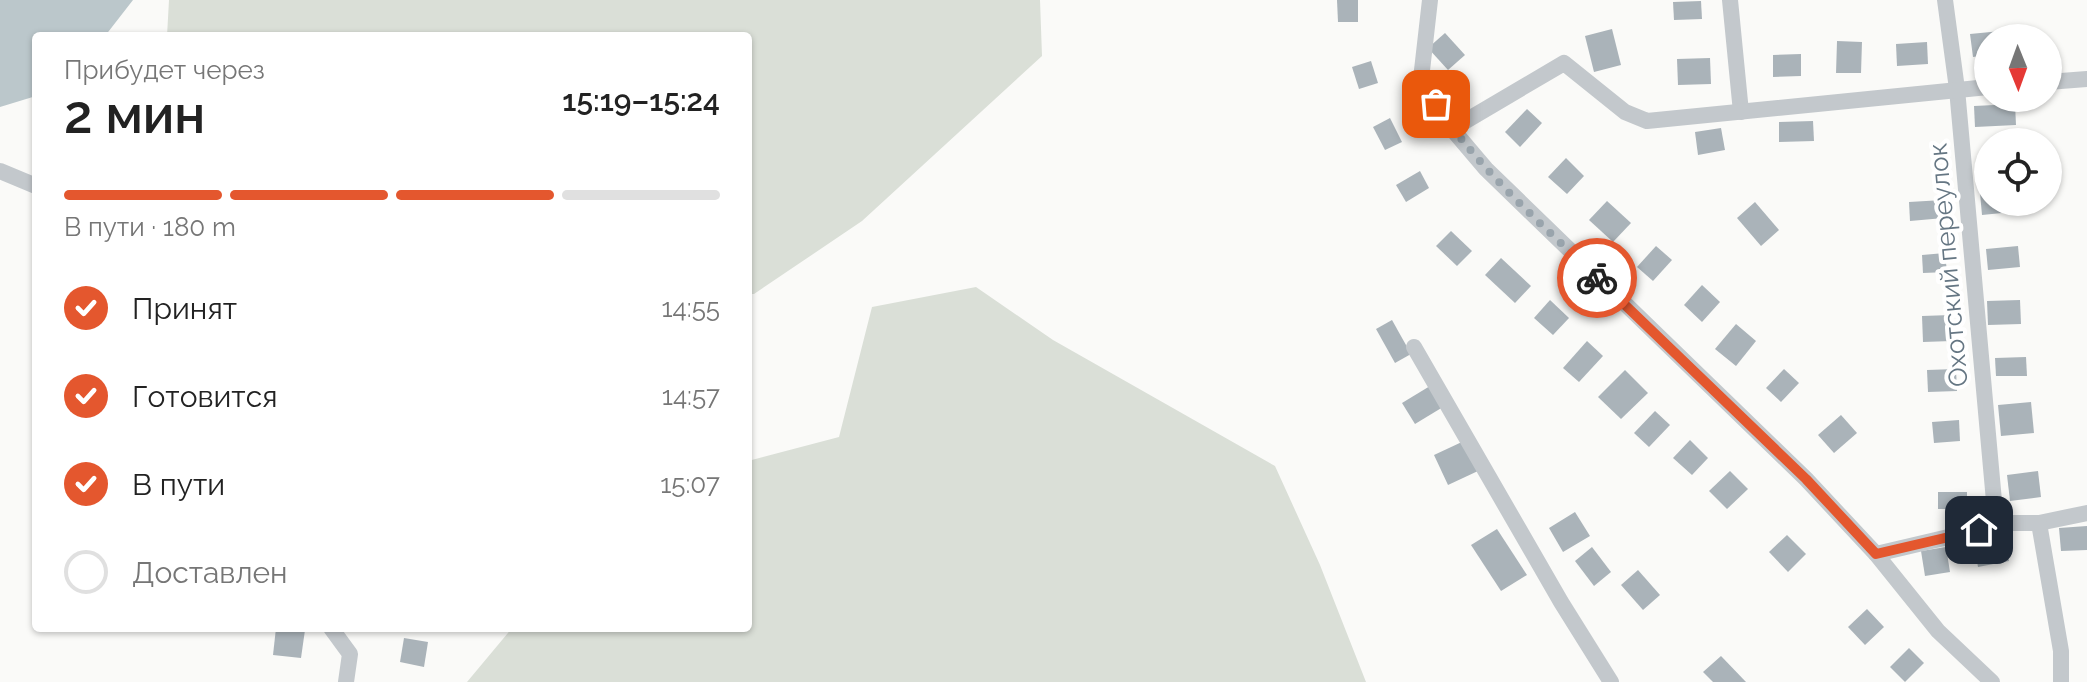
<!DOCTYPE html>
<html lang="ru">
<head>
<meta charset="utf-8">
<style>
	body { margin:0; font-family:Raleway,sans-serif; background:#f2f2f2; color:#222; height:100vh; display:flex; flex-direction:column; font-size:30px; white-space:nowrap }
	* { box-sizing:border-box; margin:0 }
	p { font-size:26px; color:#767676 }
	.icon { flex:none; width:44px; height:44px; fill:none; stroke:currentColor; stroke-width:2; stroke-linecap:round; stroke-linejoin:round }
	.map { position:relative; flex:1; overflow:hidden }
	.panel { position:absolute; left:32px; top:32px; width:720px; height:600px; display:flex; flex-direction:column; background:#fff; border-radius:8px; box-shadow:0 2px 6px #0004 }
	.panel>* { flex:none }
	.needle { width:52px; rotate:179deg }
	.controls { position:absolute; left:1974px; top:24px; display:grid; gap:16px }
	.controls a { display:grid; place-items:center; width:88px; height:88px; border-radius:50%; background:#fff; box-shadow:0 2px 6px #0004; font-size:40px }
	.pin { position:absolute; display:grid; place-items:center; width:68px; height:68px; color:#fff; margin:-34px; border-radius:16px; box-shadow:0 4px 12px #0006 }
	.courier { position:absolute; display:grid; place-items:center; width:80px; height:80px; margin:-40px; border:6px solid #e4572e; border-radius:50%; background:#fff; color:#222; box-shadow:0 2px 10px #0007 }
	.headline em { font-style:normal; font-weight:600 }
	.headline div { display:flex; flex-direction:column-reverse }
	.headline { display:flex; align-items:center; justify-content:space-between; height:136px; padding:0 32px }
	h1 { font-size:52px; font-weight:600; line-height:60px }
	.bar { display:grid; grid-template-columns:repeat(4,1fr); gap:12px 8px; align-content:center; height:96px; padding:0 32px }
	.bar i { height:10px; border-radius:6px; background:#e0e0e0 }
	.bar .current { background:#e4572e }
	.bar p { grid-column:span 4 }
	ol { padding:0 32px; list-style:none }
	li { display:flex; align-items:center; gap:24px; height:88px }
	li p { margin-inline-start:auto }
	li .icon { padding:8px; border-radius:50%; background:#e4572e; color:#fff; stroke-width:4 }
	li:last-child { color:#767676 }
	li i { width:44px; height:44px; border:4px solid #e0e0e0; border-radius:50% }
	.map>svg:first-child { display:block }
</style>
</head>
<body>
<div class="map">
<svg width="2087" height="682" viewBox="0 0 2087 682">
	<rect width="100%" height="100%" fill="#fafaf8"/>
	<g fill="#dadfd7">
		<path d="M169 0H1040L1042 56 862 221 754 294H748V36H167Z"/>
		<path d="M976 287 1053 340 1275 466 1320 565 1366 682H467L512 628H748V461L839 437 872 307Z"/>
	</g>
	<path fill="#bbc7cb" d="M0 0H133L105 36H36V96L0 107Z"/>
	<g fill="#aab3b9">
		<path d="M1337 0H1358V22H1338Z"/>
		<path d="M1701 1 1702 19 1674 20 1673 2Z"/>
		<path d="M1612 29 1621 65 1594 72 1585 36Z"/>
		<path d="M2001 31V38H1988V55L1973 57 1970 34Z"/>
		<path d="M1445 33 1465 55 1448 70 1428 48Z"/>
		<path d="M1837 41 1862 42 1861 73H1836Z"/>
		<path d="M1927 42 1928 64 1897 66 1896 44Z"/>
		<path d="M1801 54V76L1773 77V55Z"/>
		<path d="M1710 58 1711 84 1678 85 1677 59Z"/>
		<path d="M1371 61 1378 83 1359 89 1352 67Z"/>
		<path d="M2015 104 2016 125 1975 127 1974 106Z"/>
		<path d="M1527 109 1542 123 1520 147 1505 132Z"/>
		<path d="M1390 118 1402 142 1385 150 1373 127Z"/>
		<path d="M1813 121 1814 141 1779 142V122Z"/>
		<path d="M1721 128 1725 150 1698 155 1695 132Z"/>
		<path d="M1566 158 1584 176 1567 194 1548 177Z"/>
		<path d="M1420 171 1429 188 1406 202 1396 185Z"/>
		<path d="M1988 192V202H2011L2012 212 1982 215 1980 193Z"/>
		<path d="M1943 200 1944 218 1910 221 1909 202Z"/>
		<path d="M1607 201 1631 223 1613 242 1589 220Z"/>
		<path d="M1755 202 1779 230 1761 246 1737 218Z"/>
		<path d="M1451 231 1472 251 1457 266 1436 246Z"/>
		<path d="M1656 246 1672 260 1653 281 1637 267Z"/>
		<path d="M2018 246 2020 267 1988 270 1986 249Z"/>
		<path d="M1945 253 1947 272 1923 273 1922 255Z"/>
		<path d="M1501 258 1531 286 1515 303 1485 275Z"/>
		<path d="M1702 285 1720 302 1702 322 1684 305Z"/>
		<path d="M1550 300 1569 318 1553 335 1534 318Z"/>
		<path d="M2020 300 2021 324 1988 325 1987 301Z"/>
		<path d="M1951 315 1952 341 1923 342 1922 316Z"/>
		<path d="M1392 320 1411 354 1395 363 1376 329Z"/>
		<path d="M1736 324 1756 341 1736 366 1715 349Z"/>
		<path d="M1587 341 1603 356 1579 382 1563 368Z"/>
		<path d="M2026 357 2027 376H1996L1995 358Z"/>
		<path d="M1784 369 1799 383 1781 402 1766 388Z"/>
		<path d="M1956 369 1957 391 1928 392 1927 370Z"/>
		<path d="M1625 370 1648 393 1621 419 1598 397Z"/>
		<path d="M1430 386 1443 407 1415 424 1402 403Z"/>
		<path d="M2031 402 2034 433 2001 436 1998 405Z"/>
		<path d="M1655 411 1670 425 1649 447 1634 433Z"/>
		<path d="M1841 415 1857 433 1834 453 1818 435Z"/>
		<path d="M1959 420 1960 441 1934 443 1932 422Z"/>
		<path d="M1690 440 1708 458 1692 475 1673 458Z"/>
		<path d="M1464 441 1478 471 1448 485 1434 455Z"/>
		<path d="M1730 471 1748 489 1727 509 1709 491Z"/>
		<path d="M2038 471 2041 497 2010 501 2007 475Z"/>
		<rect x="1938" y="492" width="29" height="17"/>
		<path d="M1575 512 1590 536 1563 552 1549 528Z"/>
		<path d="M2087 526V550L2061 551 2059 528Z"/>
		<path d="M1497 529 1527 575 1501 591 1471 545Z"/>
		<path d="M1787 535 1806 554 1788 572 1769 552Z"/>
		<path d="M2004 538 2009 561 1978 567 1974 544Z"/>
		<path d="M1592 547 1611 572 1594 586 1575 561Z"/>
		<path d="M1946 547 1950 572 1925 576 1921 551Z"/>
		<path d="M1638 570 1660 595 1643 610 1621 585Z"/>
		<path d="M1867 609 1884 627 1865 645 1848 627Z"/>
		<path d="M276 628 305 630 301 658 273 655Z"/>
		<path d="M404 638 428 642 424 667 400 662Z"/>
		<path d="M1909 648 1924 663 1905 682 1890 667Z"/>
		<path d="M1721 656 1746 682H1713L1703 672Z"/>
	</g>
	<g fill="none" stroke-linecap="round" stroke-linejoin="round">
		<g stroke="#c3c8cc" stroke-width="16">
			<path d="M1430 0 1421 79 1452 129 1486 169 1806 479 1876 554 1938 631 1992 682"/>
			<path d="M1730 0 1741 112"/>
			<path d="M1945 0 1957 89 1994 501 2008 523"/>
			<path d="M2048 82 2087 79"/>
			<path d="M1452 129 1564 63 1625 112 1647 121 1988 87"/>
			<path d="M0 171 36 186"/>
			<path d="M1414 347 1561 602 1611 682"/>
			<path d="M2039 523 2087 513"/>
			<path d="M1876 554 2008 523H2039L2061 651V682"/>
			<path d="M331 628 350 654 346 682"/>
		</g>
	</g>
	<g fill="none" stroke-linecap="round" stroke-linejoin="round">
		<path stroke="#99a4ac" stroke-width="8" stroke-dasharray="0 14.4" d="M1436 104C1480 171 1541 223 1597 278"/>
		<path stroke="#e4572e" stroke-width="10" d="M1597 278 1806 479 1876 554 1979 530"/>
	</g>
	<g text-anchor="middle" stroke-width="8" stroke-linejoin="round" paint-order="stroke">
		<g font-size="26" fill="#657683" stroke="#fff">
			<text transform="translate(1948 265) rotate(-95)" y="9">Охотский переулок</text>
		</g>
	</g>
</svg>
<div class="controls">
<a><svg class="needle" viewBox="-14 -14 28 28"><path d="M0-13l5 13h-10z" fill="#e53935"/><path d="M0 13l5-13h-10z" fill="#767676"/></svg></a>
<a><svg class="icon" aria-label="locate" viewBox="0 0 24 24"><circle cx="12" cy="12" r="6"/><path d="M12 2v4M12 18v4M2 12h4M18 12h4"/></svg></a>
</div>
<div class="pin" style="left:1436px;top:104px;background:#ea580c"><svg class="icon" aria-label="bag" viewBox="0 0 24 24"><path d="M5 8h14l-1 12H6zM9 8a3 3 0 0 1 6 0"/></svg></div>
<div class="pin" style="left:1979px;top:530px;background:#1f2937"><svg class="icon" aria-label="home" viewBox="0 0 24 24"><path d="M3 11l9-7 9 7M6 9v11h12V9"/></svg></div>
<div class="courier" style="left:1597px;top:278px"><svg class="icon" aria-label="bike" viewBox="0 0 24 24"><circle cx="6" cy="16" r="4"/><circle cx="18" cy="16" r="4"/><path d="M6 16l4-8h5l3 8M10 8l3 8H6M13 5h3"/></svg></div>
<section class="panel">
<div class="headline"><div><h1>2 мин</h1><p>Прибудет через</p></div><em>15:19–15:24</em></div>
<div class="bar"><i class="current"></i><i class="current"></i><i class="current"></i><i></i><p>В пути · 180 m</p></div>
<ol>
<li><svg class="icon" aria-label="check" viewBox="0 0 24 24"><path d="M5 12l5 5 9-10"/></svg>Принят<p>14:55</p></li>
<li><svg class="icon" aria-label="check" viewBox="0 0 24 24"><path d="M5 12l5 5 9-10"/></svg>Готовится<p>14:57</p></li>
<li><svg class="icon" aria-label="check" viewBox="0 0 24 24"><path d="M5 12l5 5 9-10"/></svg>В пути<p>15:07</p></li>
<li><i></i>Доставлен</li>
</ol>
</section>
</div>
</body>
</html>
